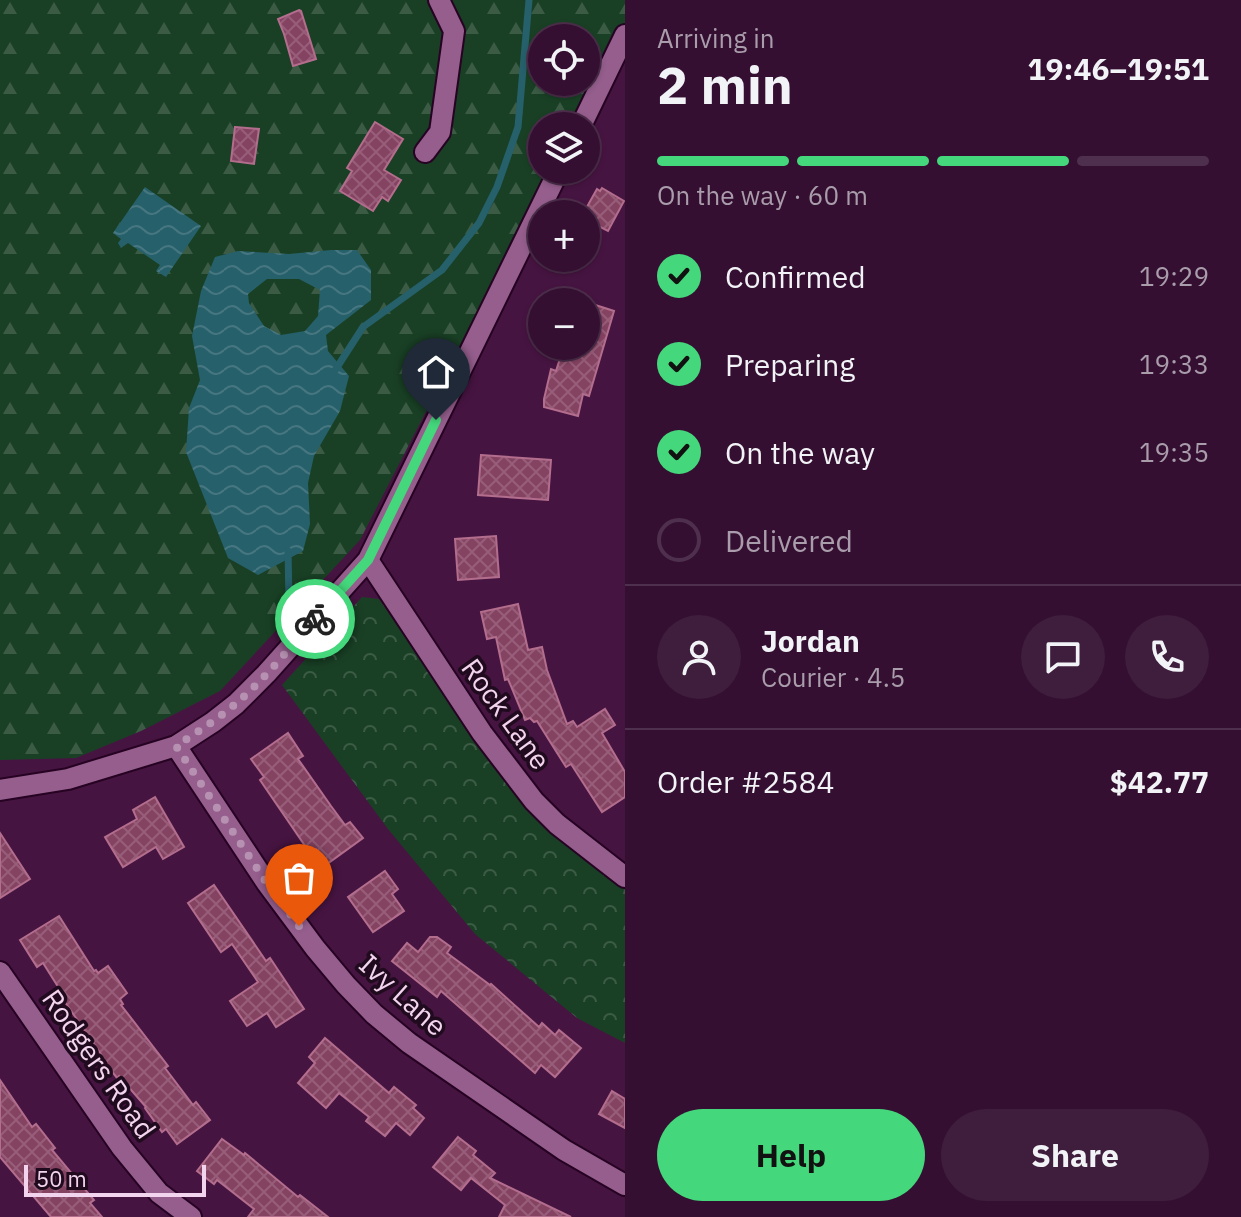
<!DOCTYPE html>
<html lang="en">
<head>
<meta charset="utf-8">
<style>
	body { margin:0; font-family:"IBM Plex Sans",sans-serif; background:#3f1d3d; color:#f1f3f6; height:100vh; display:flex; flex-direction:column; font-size:30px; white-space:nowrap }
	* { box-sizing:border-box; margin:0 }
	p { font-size:26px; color:#a99cab }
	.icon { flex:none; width:44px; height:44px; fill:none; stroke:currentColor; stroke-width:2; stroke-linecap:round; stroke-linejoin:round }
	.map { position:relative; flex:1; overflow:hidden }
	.drawer { display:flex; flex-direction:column; background:#340f31; width:616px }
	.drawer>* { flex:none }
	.fabs { position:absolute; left:528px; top:24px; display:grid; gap:16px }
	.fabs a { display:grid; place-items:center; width:72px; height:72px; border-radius:50%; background:#340f31; box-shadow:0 2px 6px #0004,0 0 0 2px #4e2f4d; font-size:40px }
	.scale { position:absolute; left:24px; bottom:20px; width:182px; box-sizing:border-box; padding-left:8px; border:4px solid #f3d4ee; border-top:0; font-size:22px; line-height:28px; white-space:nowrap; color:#f3d4ee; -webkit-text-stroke:6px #200b1e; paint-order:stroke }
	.pin { position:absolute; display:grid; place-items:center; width:68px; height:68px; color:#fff; margin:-82px -34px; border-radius:50% 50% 50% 0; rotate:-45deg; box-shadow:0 0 8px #0007 }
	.pin .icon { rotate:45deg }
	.courier { position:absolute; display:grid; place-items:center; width:80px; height:80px; margin:-40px; border:6px solid #44d77b; border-radius:50%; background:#fff; color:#222; box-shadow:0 2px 10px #0007 }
	.head em { font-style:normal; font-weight:700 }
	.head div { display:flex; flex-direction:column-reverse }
	.head { display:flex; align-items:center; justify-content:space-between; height:136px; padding:0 32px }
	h1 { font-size:52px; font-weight:700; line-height:60px }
	.bar { display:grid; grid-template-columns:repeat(4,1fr); gap:12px 8px; align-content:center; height:96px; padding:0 32px }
	.bar i { height:10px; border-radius:6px; background:#4e2f4d }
	.bar .selected { background:#44d77b }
	.bar p { grid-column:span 4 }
	.line { display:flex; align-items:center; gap:20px; padding:0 32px; border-top:2px solid #4e2f4d }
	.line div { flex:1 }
	.round { display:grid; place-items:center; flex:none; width:84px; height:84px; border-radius:42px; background:#3f1d3d }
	ol { padding:0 32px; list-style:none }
	li { display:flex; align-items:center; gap:24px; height:88px }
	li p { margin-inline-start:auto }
	li .icon { padding:8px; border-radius:50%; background:#44d77b; color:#111; stroke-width:4 }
	li:last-child { color:#a99cab }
	li i { width:44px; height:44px; border:4px solid #4e2f4d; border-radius:50% }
	.cta { display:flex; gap:16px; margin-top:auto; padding:16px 32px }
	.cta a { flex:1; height:92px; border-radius:48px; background:#44d77b; color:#111; font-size:32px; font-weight:700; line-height:92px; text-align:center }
	.cta a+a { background:#3f1d3d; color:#f1f3f6 }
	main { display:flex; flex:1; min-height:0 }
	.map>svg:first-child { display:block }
</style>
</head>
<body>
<main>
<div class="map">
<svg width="625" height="1217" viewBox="0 0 625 1217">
	<defs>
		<pattern id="forest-firs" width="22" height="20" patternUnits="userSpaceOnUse" patternTransform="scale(2)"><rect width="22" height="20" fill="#194025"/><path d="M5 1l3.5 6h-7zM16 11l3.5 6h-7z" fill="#3b5b45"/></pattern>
		<pattern id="park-crowns" width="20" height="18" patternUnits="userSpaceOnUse" patternTransform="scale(2)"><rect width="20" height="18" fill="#194025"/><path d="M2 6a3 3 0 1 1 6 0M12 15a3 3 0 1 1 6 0" fill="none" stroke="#3b5b45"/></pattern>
		<pattern id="water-waves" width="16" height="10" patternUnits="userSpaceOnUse" patternTransform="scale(2)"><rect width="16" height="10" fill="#26606b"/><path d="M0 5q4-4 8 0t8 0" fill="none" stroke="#467680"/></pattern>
		<pattern id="building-cross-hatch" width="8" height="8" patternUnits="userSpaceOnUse" patternTransform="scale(2)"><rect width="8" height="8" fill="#854362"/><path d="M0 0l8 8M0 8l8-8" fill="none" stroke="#975d79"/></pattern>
	</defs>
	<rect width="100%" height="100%" fill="#461441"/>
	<path fill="url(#forest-firs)" fill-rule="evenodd" d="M0 0H625V38L573 126H542V170H550L360 540 220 691 141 731 76 758 0 760ZM542 38H586V82H542Z"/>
	<path fill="url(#park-crowns)" d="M362 597 379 599 517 797 573 848 625 888V1043L577 1018 475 934 388 829 282 685Z"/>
	<g fill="url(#water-waves)" fill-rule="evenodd">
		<path d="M145 187 201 226 166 277 156 271 160 265 128 243 121 248 118 243 121 239 113 233Z"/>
		<path d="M331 250H357L371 270V300L326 335 328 351 349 376 340 411 314 456 308 483 310 524 303 551 258 575 228 558 186 452 189 408 200 380 192 336 201 291 215 257 238 251 289 254ZM267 279H299L320 290 318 316 305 331 281 335 264 326 249 303 248 294Z"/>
	</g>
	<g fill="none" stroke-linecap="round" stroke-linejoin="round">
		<g stroke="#26606b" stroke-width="7">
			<path d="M334 372 363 327 442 270 479 223 497 187 518 127 529 0"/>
			<path d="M288 551 289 601"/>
		</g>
	</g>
	<g fill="url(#building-cross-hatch)" stroke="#b36d8d" stroke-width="2">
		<path d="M299 10 301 11 316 59 293 66 284 34 278 19Z"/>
		<path d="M375 122 403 139 384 170 401 180 388 201 382 197 373 211 340 191 352 171 347 168Z"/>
		<path d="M235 127 259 129 254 164 231 161Z"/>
		<path d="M602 188 624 201 608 231 586 220V214H583L597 189 600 191Z"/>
		<path d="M586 302 614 311 589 396 583 394 578 416 544 407V399L551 369 556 371 564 346H586Z"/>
		<path d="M481 455 551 460 548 500 478 495Z"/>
		<path d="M496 536 499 577 458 580 455 539Z"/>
		<path d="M518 604 528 650 542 647 547 670 567 724 573 721 577 727 605 709 615 725 602 733 625 772V797L602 812 571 764 566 767 537 721 534 722 530 718 525 720 508 679 505 680 496 637 487 639 481 612Z"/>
		<path d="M288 733 303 756 298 759 331 806 345 825 350 822 363 838 327 864 316 849 310 853 260 780 264 777 251 759Z"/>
		<path d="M155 797 184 847 163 859 156 847 123 867 105 837 137 819 133 810Z"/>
		<path d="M0 833 30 879 0 898Z"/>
		<path d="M385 871 398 889 392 894 404 911 373 932 348 897Z"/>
		<path d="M214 885 266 961 270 958 304 1009 276 1027 267 1013 247 1026 230 1001 258 982 232 944 221 952 188 903Z"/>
		<path d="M59 916 94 971 96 970 98 973 108 966 127 993 120 999 123 1004 121 1005 168 1066 165 1068 193 1105 196 1102 210 1120 177 1144 166 1129 162 1132 145 1108 146 1107 119 1076 117 1078 99 1055 101 1054 60 995 62 993 43 963 37 967 20 940Z"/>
		<path d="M430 937H437L451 947 447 953 490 985 491 984 539 1027 542 1023 555 1035 559 1030 581 1048 555 1077 541 1065 535 1073 441 991 437 997 392 961 407 943 418 952Z"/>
		<path d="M325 1038 389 1093 394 1087 416 1105 413 1108 424 1118 410 1135 396 1123 385 1136 366 1121 369 1117 339 1093 326 1108 298 1083 315 1063 309 1057Z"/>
		<path d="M0 1080 32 1127 36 1124 55 1148 52 1150 94 1200 90 1203 102 1217H51L0 1157Z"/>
		<path d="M612 1091 625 1099V1128L599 1114Z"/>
		<path d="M458 1137 476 1151 473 1155 495 1173 490 1178 571 1217H499L505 1205 471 1178 461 1190 433 1167Z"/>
		<path d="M222 1139 244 1155 245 1153 298 1197 300 1195 328 1217H248L254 1209 217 1180 214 1184 197 1171Z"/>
	</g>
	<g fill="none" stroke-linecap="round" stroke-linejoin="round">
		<g stroke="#260323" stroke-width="24">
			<g id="minor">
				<path d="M581 126 625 35"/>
				<path d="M425 152 440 132 454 31 439 0"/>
				<path d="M368 560 482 733 534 801 557 824 625 877"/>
				<path d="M176 746 266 882 315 948 346 985 374 1014 409 1043 564 1150 625 1185"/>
				<path d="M0 790 68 779 176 746 213 722 236 704 266 674 368 560 559 170"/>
				<path d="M0 972 122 1148 159 1193 191 1217"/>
			</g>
		</g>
		<use href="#minor" stroke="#955e8d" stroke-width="20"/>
	</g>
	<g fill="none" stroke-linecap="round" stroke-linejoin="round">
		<path stroke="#b691b1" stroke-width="8" stroke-dasharray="0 14.4" d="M299 926 266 882 176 746C196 733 215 721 233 706 263 681 289 649 315 619"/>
		<path stroke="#44d77b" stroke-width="10" d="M315 619 368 560 436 420"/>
	</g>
	<g text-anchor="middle" stroke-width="7" stroke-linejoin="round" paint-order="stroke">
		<g font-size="28" fill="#f3d4ee" stroke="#200b1e">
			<text transform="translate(506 714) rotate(54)" y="10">Rock Lane</text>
			<text transform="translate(403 995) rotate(42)" y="10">Ivy Lane</text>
			<text transform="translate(99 1064) rotate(55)" y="10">Rodgers Road</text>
		</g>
	</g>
</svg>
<div class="fabs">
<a><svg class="icon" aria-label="locate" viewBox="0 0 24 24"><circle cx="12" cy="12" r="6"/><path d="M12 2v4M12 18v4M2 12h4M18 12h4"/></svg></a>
<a><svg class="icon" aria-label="layers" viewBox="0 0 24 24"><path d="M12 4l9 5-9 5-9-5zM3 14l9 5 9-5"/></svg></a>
<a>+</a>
<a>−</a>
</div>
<div class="scale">50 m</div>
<div class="pin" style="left:299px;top:926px;background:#ea580c"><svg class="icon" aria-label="bag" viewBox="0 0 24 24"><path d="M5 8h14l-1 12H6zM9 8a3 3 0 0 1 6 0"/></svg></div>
<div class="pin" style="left:436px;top:420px;background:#1f2937"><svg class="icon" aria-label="home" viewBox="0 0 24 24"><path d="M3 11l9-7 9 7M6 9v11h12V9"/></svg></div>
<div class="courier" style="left:315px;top:619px"><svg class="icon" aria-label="bike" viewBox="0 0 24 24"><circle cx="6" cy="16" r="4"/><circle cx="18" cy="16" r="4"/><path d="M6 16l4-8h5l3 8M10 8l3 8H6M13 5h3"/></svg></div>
</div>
<section class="drawer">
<div class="head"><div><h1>2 min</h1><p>Arriving in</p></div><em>19:46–19:51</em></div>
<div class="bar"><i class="selected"></i><i class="selected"></i><i class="selected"></i><i></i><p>On the way · 60 m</p></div>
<ol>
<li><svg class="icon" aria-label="check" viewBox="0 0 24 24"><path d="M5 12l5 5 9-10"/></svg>Confirmed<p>19:29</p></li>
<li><svg class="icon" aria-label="check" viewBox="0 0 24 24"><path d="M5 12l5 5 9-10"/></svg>Preparing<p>19:33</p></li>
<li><svg class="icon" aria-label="check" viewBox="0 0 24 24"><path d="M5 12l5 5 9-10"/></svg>On the way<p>19:35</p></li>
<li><i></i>Delivered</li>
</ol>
<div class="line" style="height:144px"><a class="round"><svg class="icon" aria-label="person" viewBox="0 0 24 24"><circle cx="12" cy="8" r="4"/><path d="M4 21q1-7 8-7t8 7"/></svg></a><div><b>Jordan</b><p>Courier · 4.5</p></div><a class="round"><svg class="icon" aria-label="chat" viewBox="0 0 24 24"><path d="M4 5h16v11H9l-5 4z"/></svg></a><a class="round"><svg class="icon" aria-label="phone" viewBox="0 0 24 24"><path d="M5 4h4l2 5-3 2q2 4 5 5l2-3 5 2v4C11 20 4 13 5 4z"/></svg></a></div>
<div class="line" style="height:104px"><div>Order #2584</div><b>$42.77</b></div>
<div class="cta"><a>Help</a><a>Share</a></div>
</section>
</main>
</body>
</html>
